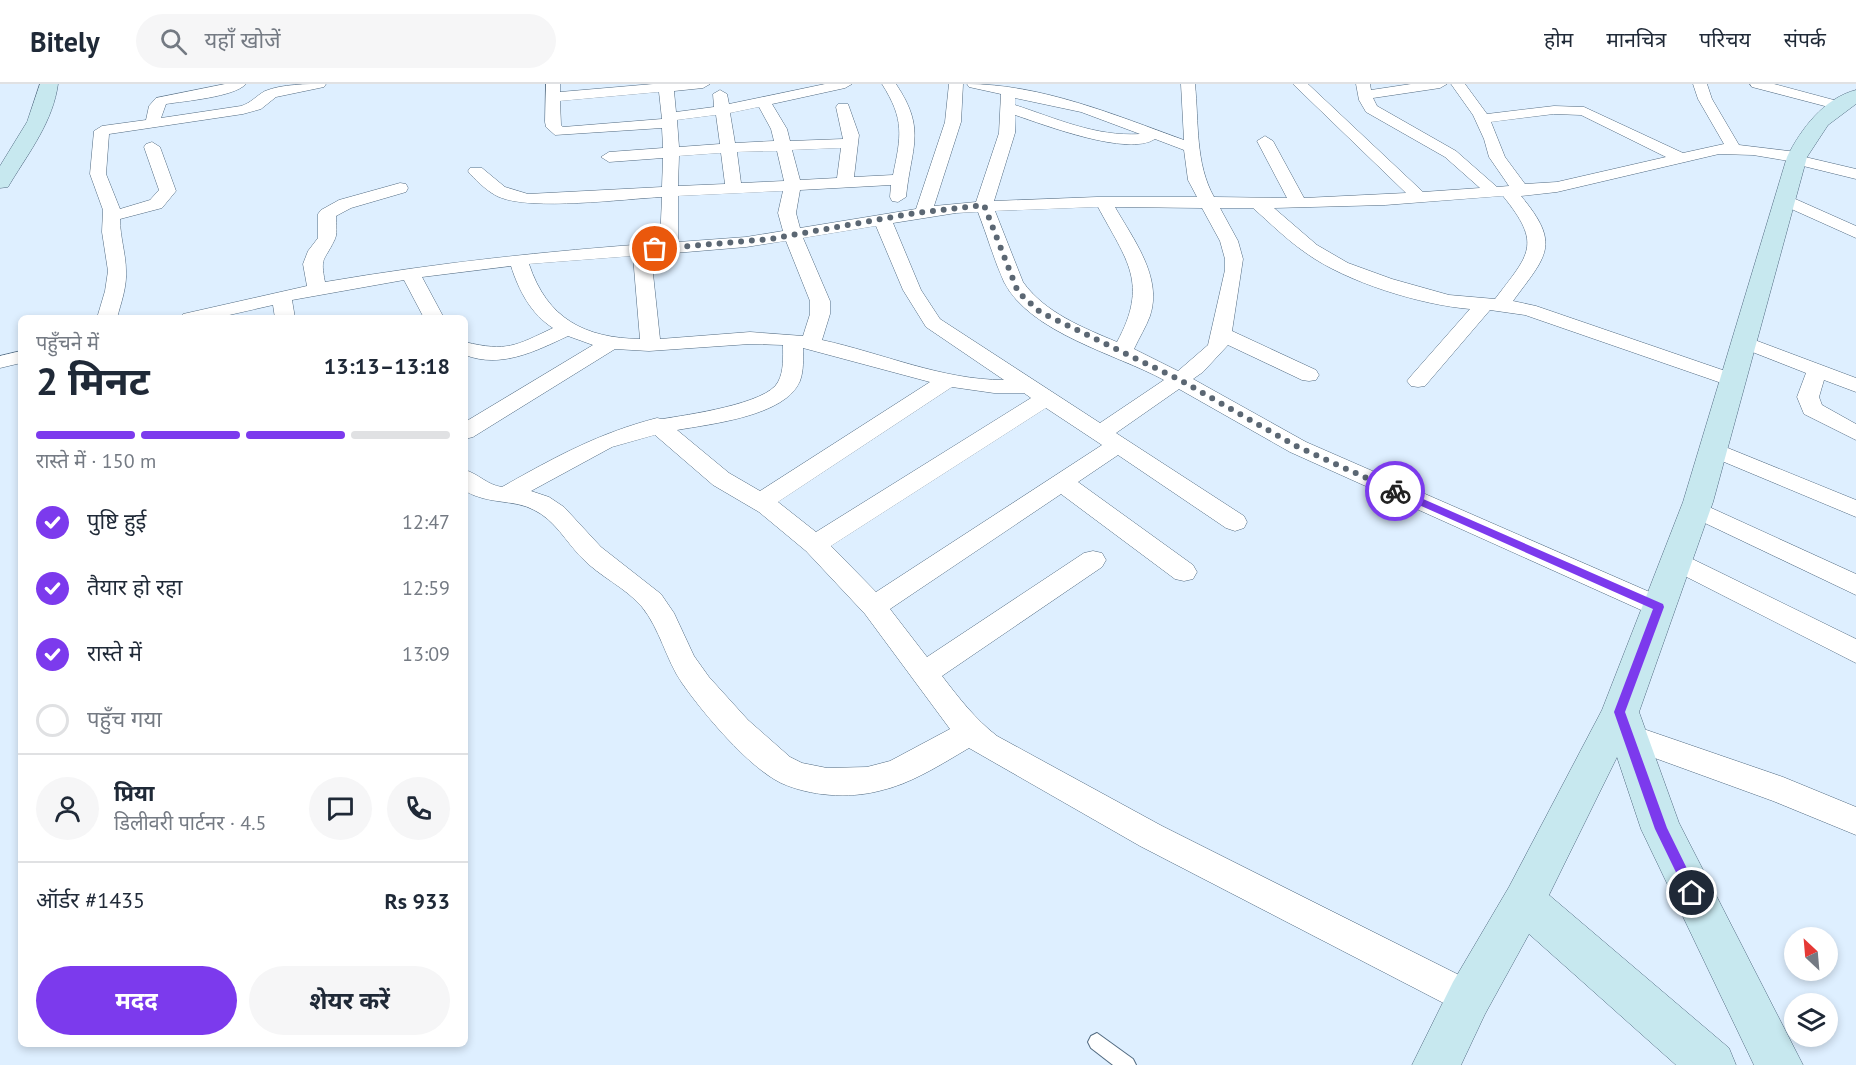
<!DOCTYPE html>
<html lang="hi">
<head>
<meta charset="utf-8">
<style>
	body { margin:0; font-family:"PT Sans","Noto Sans Devanagari",sans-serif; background:#f6f6f7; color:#1f2937; height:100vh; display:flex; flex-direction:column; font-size:22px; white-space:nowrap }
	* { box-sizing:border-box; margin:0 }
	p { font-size:20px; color:#747a83 }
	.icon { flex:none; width:33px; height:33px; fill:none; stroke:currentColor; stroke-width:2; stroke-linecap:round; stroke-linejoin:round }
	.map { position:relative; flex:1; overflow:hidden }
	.details { position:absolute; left:18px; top:231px; width:450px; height:732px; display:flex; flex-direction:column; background:#fff; border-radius:9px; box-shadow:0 3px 9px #0003 }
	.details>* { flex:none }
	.needle { width:39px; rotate:334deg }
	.fabs { position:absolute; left:1784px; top:843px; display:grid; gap:12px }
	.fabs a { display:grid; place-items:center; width:54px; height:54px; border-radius:50%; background:#fff; box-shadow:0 3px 9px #0003; font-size:30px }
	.pin { position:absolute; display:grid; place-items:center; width:51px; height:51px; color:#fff; margin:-26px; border:3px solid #fff; border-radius:50%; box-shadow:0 2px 6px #0007 }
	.courier { position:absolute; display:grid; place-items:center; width:60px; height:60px; margin:-30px; border:4px solid #7c3aed; border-radius:50%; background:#fff; color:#222; box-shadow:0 2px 8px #0007 }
	.headline em { font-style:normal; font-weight:700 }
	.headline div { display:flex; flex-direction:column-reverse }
	.headline { display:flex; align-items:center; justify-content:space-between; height:102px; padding:0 18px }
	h1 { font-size:39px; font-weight:700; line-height:45px }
	.bar { display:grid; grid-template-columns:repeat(4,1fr); gap:9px 6px; align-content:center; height:72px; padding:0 18px }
	.bar i { height:8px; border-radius:4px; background:#e0e1e3 }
	.bar .current { background:#7c3aed }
	.bar p { grid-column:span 4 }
	.line { display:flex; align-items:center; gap:15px; padding:0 18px; border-top:2px solid #e0e1e3 }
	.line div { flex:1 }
	.round { display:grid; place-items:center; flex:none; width:63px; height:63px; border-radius:32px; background:#f6f6f7 }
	ol { padding:0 18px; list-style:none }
	li { display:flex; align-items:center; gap:18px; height:66px }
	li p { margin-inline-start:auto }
	li .icon { padding:6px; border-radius:50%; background:#7c3aed; color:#fff; stroke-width:4 }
	li:last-child { color:#747a83 }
	li i { width:33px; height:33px; border:3px solid #e0e1e3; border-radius:50% }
	.primary-button { display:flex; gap:12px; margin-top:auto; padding:12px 18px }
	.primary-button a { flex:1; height:69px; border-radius:36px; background:#7c3aed; color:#fff; font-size:24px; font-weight:700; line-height:69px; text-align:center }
	.primary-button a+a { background:#f6f6f7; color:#1f2937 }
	header { display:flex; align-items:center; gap:36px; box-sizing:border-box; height:84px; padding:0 30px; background:#fff; border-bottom:2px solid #e0e1e3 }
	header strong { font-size:28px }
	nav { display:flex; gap:33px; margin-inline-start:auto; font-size:21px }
	.search { width:420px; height:54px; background:#f6f6f7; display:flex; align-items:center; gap:15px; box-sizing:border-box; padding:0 21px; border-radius:33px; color:#747a83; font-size:22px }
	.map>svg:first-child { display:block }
</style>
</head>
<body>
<header>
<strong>Bitely</strong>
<div class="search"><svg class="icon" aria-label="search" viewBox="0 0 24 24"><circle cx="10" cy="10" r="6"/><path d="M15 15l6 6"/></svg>यहाँ खोजें</div>
<nav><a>होम</a><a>मानचित्र</a><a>परिचय</a><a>संपर्क</a></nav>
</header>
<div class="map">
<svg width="1856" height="981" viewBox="0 0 1856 981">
	<rect width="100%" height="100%" fill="#deefff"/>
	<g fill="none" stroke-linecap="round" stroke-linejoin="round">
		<g stroke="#516a81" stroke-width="2">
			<path id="lane" d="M1097 949 1133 975 1136 981H1113L1091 964 1088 958 1091 952Z"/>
		</g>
		<g stroke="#516a81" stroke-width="1">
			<g id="street">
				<path d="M225 0H246C234 13 185 17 166 20L161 34 241 22C251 19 256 12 265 7 282 0 307 0 326 0L324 3 276 13 261 25 243 30 109 50 106 90 120 125 150 116 159 106 144 63 146 60 152 58 160 63 176 107 162 124 120 135C120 153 126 170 126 187 127 203 121 219 117 234H97L105 207 108 187 102 148 103 126 90 90 94 47 102 42 146 36 149 22 156 14Z"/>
				<path d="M546 0H560V8L653 0H710L703 4 674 7 676 28 714 23 713 10 720 6 727 10 729 20 825 0H852L845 4 772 20 787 45 790 57 843 55 836 23 838 20H848L859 51 854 93 893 91C901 52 905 36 882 0H896C927 46 911 63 906 113L898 118 892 117 890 113 891 101 800 106 796 129 800 144 916 125 945 38 949 0H963L961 38 934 122 976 118 999 49 1001 10 969 3 967 0C1041 0 1115 31 1184 56L1181 0H1195C1199 39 1195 79 1214 113L1287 114 1257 57 1265 52 1273 57 1304 114 1406 109 1293 0H1308L1423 108 1480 104 1445 73 1366 28 1359 16 1356 0H1370L1371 6 1411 0H1447L1440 4 1373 14 1377 22 1456 67 1497 103 1509 102 1489 73 1484 55 1473 31 1451 0H1465L1487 30 1554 22 1584 23 1683 69 1724 60 1698 15 1693 0H1707L1712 15 1739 61 1797 68 1805 73 1856 85V95L1791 79 1789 77 1753 71 1719 70 1557 108 1521 112C1562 161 1546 172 1513 217L1536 222 1740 292 1744 297 1740 302 1733 303 1525 231 1490 226 1425 302 1418 303 1411 302 1407 297 1411 292 1470 225C1421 221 1346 198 1306 169 1287 156 1270 139 1253 124H1220L1238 157 1243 175 1232 247 1316 286 1319 291 1316 296 1309 297 1302 296 1228 261 1203 288 1193 295 1306 358 1668 516 1672 523 1668 530 1659 533 1650 530 1290 368 1179 305 1116 349 1244 432 1247 438 1244 444 1235 447 1226 444 1118 371 1078 398 1193 481 1197 488 1193 495 1184 497 1175 495 1061 410 890 525 927 573 1084 469 1093 467 1102 469 1106 476 1102 483 942 592C959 614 975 635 997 652L1162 742 1481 902 1487 914 1481 926 1469 932 1457 926 1140 762 969 664C940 681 911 700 879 707 848 715 810 712 781 699 748 683 703 629 682 599 666 576 660 545 642 523 625 503 600 493 582 474 566 458 555 436 534 426 514 415 489 421 465 407V386C479 390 487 401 502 403 555 373 599 349 657 334L662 335C686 331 767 320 778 298 784 287 783 273 783 261L750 260 649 267 615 265 473 353 465 355V338L593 261 568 252C536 267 501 285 465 271V258C507 268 515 262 553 244 531 230 519 207 511 182L422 193 444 234H424L404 196 292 216 295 234H275L273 221 216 234H180L183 230 307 202 303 180 308 167 318 154V130L321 126 339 116 400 99 406 100 408 104 406 108 351 124 336 132C336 140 338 151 334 157 324 178 320 172 325 198 436 179 547 167 660 159L662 113C623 115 532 127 499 113 488 108 479 99 470 90L468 87 470 84H482L505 103 528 110 662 103 663 74 609 78 601 73 609 68 663 64 662 44 555 51 546 43 545 38ZM659 8 662 35 563 43 561 41 560 17ZM1015 14 1081 28 1140 50C1096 53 1055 34 1015 21ZM759 23 771 45 774 57 735 59 730 29ZM1554 30 1581 31 1666 73 1557 98 1525 100 1505 73 1491 38ZM716 31 720 60 679 63 677 36ZM1015 31C1045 41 1128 73 1155 55L1184 66 1188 96 1197 113H1097L994 117 1015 49ZM841 64 837 94 800 96 792 66ZM777 67 784 97 741 99 737 68ZM721 69 725 100 678 102 679 72ZM783 107 778 129 783 147 746 153 678 158V112ZM1503 112C1543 161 1529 170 1495 215L1449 211 1392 195 1348 179 1317 161 1274 124 1385 121ZM1098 123C1127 177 1149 199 1117 258 1084 244 1045 229 1023 198L995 127ZM1115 123 1202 124 1220 157 1225 175V186L1208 261 1178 287 1134 265C1139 254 1146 243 1150 232 1163 193 1133 155 1115 123ZM978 128C987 151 994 176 1004 198 1030 249 1116 270 1164 296L1100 339 940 235 921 206 893 139 956 129ZM876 142 903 206 926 243 1004 296C942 296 882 269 822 256L830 230V217L803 154ZM786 157 810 217V230L803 252 750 248 660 255 651 171 746 163ZM633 172 640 255C585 254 547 235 529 180ZM803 264 930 298 760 407 729 389 677 346C711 340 786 332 800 297 804 286 803 275 803 264ZM952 303 994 309H1024L1031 314 816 448 778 418ZM1046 324 1102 361 876 508 831 462ZM655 351 713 401 759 428 806 467 865 530 950 645 890 677 867 683 827 684 802 679 790 673 748 636 709 593 694 572 674 529 661 510 601 463 564 423 549 413 531 407 612 363Z"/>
				<path d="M1750 0H1774L1845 19 1847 22 1840 26 1752 3Z"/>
				<path d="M1784 110 1856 142V154L1778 119 1776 115 1778 111Z"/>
				<path d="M1744 252 1856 294V308L1824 296 1819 313 1822 321 1856 340V356L1804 330 1797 313 1806 289 1737 262 1734 258 1737 254Z"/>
				<path d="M21 267V279L0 284V272Z"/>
				<path d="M1713 358 1856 416V433L1705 370 1702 365 1705 360Z"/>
				<path d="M1696 417 1856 490V511L1688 431 1684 425 1688 419Z"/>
				<path d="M1676 467 1856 555V579L1667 483 1663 476 1667 469Z"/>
				<path d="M1629 640 1783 693 1856 723V751L1773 717 1619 661 1614 652 1619 643Z"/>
			</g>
		</g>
		<g stroke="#516a81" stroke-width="1">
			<g id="secondary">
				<path d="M40 0H58C53 37 30 67 11 98L8 103 0 104V82L27 38Z"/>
				<path d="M1856 6V20L1828 41 1807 73 1713 418 1639 628 1679 739 1803 981H1754L1641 745 1617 673 1549 811 1729 964 1736 981H1676L1529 850 1485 930 1461 981H1412L1453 898 1509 803 1602 626 1683 418 1787 73C1801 45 1824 14 1856 6Z"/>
			</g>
		</g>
		<use href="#lane" fill="#fff" fill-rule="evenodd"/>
		<use href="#street" fill="#fff" fill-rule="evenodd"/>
		<use href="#secondary" fill="#c7e8ef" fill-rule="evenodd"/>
	</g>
	<path fill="#7c3aed" d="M1392 404H1398L1663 520 1664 523 1625 628 1667 744 1699 809 1697 813H1688L1655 745 1614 628 1653 525 1392 409Z"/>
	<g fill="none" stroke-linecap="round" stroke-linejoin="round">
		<path stroke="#5b6773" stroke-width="6" stroke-dasharray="0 10.8" d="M655 165 770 155 915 129 984 121 1018 208 1040 228 1180 296 1296 362 1395 407"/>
	</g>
</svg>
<div class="fabs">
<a><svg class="needle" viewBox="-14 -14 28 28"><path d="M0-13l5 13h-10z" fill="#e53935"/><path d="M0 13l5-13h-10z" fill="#747a83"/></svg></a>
<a><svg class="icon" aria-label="layers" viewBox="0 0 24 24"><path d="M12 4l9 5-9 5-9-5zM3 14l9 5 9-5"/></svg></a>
</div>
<div class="pin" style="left:655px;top:165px;background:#ea580c"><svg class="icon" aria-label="bag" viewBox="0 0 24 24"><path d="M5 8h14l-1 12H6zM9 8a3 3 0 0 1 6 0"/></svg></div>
<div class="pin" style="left:1692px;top:809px;background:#1f2937"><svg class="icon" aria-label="home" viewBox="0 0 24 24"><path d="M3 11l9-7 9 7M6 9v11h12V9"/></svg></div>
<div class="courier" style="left:1395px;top:407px"><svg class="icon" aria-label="bike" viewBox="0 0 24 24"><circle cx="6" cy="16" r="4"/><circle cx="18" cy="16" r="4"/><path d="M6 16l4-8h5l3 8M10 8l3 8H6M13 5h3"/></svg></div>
<section class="details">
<div class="headline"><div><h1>2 मिनट</h1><p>पहुँचने में</p></div><em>13:13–13:18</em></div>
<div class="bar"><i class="current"></i><i class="current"></i><i class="current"></i><i></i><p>रास्ते में · 150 m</p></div>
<ol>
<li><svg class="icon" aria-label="check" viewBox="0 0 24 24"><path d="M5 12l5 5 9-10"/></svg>पुष्टि हुई<p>12:47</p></li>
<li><svg class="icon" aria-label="check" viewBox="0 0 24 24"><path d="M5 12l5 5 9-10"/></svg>तैयार हो रहा<p>12:59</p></li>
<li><svg class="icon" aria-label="check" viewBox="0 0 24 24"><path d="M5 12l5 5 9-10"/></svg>रास्ते में<p>13:09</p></li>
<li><i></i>पहुँच गया</li>
</ol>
<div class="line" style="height:108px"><a class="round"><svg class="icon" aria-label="person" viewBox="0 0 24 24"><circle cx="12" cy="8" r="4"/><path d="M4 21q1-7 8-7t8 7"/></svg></a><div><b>प्रिया</b><p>डिलीवरी पार्टनर · 4.5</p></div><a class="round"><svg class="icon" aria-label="chat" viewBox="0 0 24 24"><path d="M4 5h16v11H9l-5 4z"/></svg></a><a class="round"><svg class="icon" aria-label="phone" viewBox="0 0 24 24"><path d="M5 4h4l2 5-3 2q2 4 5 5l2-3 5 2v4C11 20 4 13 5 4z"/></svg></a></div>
<div class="line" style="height:78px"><div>ऑर्डर #1435</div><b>Rs 933</b></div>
<div class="primary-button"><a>मदद</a><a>शेयर करें</a></div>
</section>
</div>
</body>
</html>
